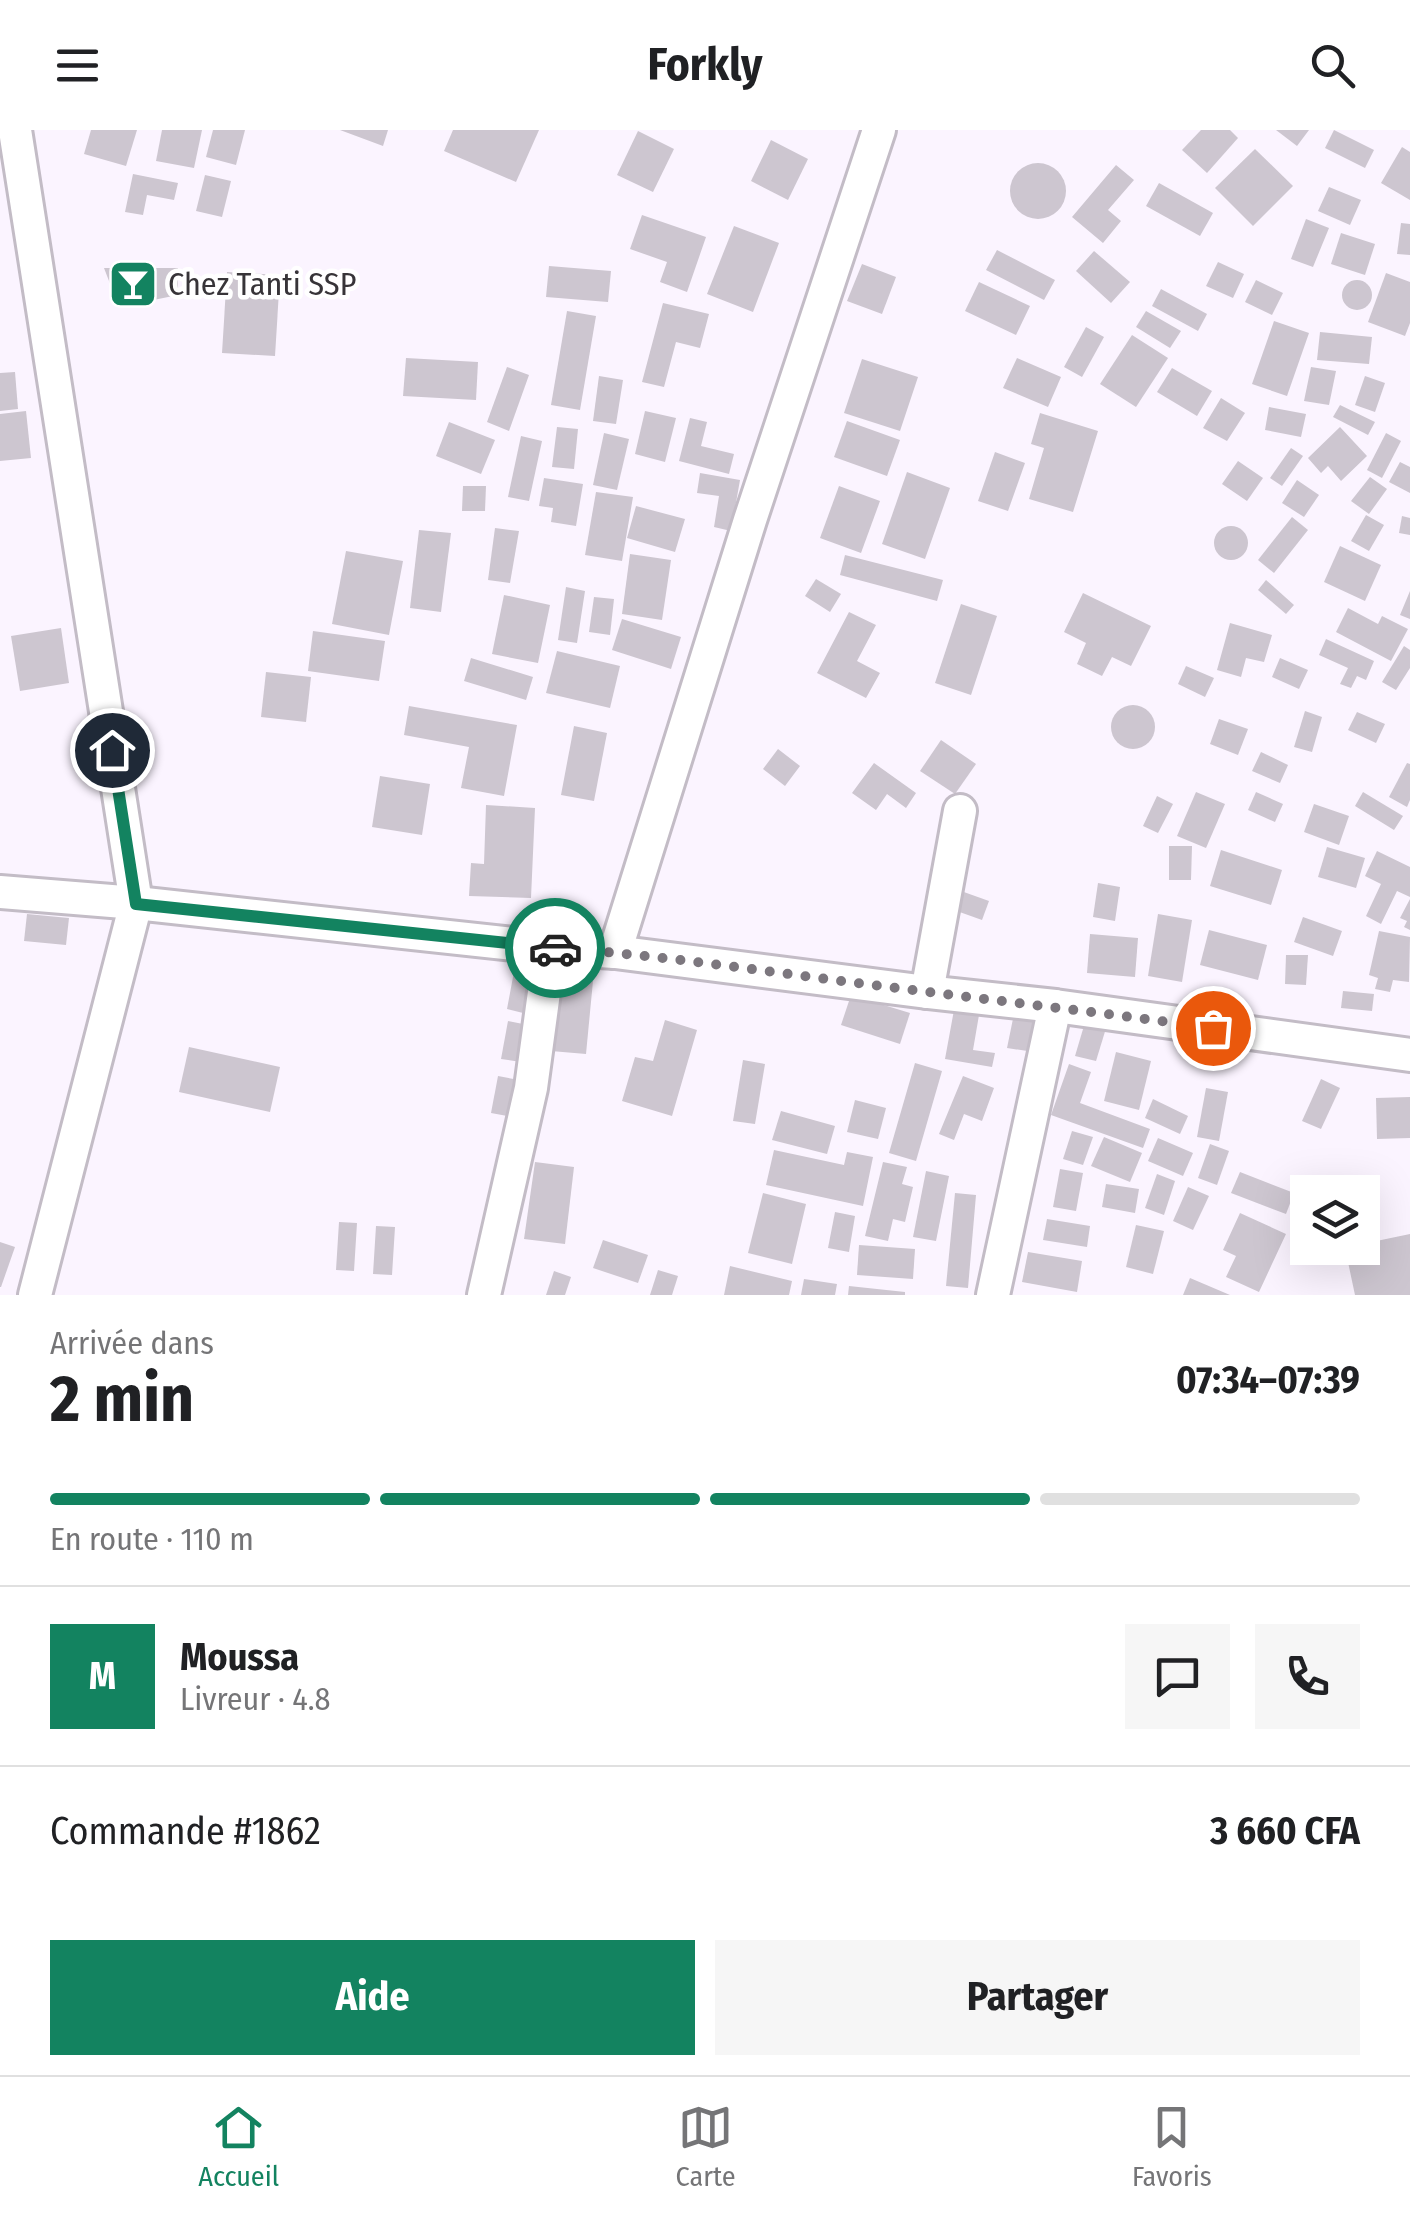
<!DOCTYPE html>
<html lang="fr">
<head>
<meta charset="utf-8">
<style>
	body { margin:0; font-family:"Fira Sans Condensed",sans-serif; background:#f6f6f6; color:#202124; height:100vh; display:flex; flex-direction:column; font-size:38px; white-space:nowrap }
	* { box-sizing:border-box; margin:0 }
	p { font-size:32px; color:#757577 }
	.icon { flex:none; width:55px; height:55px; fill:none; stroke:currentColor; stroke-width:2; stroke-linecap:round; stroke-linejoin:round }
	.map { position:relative; height:1165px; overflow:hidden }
	.panel { display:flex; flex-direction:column; background:#fff; flex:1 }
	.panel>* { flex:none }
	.controls { position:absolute; left:1290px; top:1045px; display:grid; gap:20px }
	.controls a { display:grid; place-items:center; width:90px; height:90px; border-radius:0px; background:#fff; box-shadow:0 10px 40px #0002; font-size:50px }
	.pin { position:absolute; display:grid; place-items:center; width:85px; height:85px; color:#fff; margin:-42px; border:5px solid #fff; border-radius:50%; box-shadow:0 2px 10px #0007 }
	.courier { position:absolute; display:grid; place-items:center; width:100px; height:100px; margin:-50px; border:8px solid #138360; border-radius:50%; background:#fff; color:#222; box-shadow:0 2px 12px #0007 }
	.head em { font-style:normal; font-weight:700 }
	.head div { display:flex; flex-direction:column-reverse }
	.head { display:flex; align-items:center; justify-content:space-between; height:170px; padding:0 50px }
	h1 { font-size:65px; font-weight:700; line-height:75px }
	.bar { display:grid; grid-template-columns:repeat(4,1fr); gap:15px 10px; align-content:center; height:120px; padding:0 50px }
	.bar i { height:12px; border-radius:8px; background:#e0e0e0 }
	.bar .selected { background:#138360 }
	.bar p { grid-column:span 4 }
	.line { display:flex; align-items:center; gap:25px; padding:0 50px; border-top:2px solid #e0e0e0 }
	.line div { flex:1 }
	.round { display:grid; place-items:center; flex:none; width:105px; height:105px; border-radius:0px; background:#f6f6f6 }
	.action { display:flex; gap:20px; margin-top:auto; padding:20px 50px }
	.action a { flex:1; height:115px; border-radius:0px; background:#138360; color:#fff; font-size:40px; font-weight:700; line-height:115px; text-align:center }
	.action a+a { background:#f6f6f6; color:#202124 }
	header { display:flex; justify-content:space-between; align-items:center; height:130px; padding:0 50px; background:#fff; font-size:45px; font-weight:700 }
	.menu { display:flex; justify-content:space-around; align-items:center; height:140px; border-top:2px solid #e0e0e0; background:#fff; font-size:28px; color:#757577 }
	.menu a { display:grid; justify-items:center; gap:5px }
	.menu .selected { color:#138360 }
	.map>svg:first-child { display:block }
</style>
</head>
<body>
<header><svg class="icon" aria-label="menu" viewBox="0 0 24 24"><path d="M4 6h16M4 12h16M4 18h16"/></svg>Forkly<svg class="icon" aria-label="search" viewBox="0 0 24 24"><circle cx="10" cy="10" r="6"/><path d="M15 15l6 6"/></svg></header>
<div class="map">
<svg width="1410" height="1165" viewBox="0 0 1410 1165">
	<rect width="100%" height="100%" fill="#fbf4ff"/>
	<g fill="#cdc6d0">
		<path d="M91 0H137L126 36 84 24Z"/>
		<path d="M162 0H202L194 38 156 31Z"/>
		<path d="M213 0H245L236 35 206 27Z"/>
		<path d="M340 0H388L383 16Z"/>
		<path d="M453 0H539L516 52 444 21Z"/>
		<path d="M1201 0H1230L1238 8 1207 43 1182 20Z"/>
		<path d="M1276 0H1309L1297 16Z"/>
		<path d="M1334 0 1374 20 1365 38 1325 18Z"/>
		<path d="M638 1 674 19 653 62 617 45Z"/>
		<path d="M771 10 808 29 788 70 751 51Z"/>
		<path d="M1402 17 1410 22V70L1381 53Z"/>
		<path d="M1255 19 1293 56 1253 96 1215 58Z"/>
		<circle cx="1038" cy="61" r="28"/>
		<path d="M1116 35 1134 50 1108 80 1121 91 1103 113 1072 87Z"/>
		<path d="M133 44 178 53 174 70 147 65 143 85 125 82Z"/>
		<path d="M205 45 231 51 222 87 196 81Z"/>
		<path d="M1159 53 1213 83 1200 106 1146 76Z"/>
		<path d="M1329 57 1361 70 1350 95 1318 81Z"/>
		<path d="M642 85 706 107 687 162 660 152 667 132 630 119Z"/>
		<path d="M1306 89 1329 98 1313 137 1291 129Z"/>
		<path d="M1401 93 1410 94V125L1397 124Z"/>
		<path d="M734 96 779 113 753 182 707 164Z"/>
		<path d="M1341 103 1375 114 1365 145 1331 134Z"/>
		<path d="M997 120 1055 150 1044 170 986 140Z"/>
		<path d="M1094 121 1130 152 1111 173 1076 141Z"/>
		<path d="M1218 132 1244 144 1233 168 1206 156Z"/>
		<path d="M862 134 896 147 882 184 847 171Z"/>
		<path d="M549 136 611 141 608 172 546 167Z"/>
		<path d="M104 138H178V165L119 177Z"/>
		<path d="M227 142 280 145 275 226 222 223Z"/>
		<path d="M1386 143 1410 152V193L1405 206 1368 192Z"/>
		<circle cx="1357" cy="165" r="15"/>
		<path d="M1256 150 1283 163 1272 185 1245 172Z"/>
		<path d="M979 152 1030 176 1016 205 965 181Z"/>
		<path d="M1161 159 1207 184 1198 201 1152 176Z"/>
		<path d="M663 173 709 184 700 218 676 212 664 257 642 252Z"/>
		<path d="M567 181 596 186 580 280 551 275Z"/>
		<path d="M1146 181 1181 201 1170 218 1136 197Z"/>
		<path d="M1274 191 1309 203 1287 266 1252 254Z"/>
		<path d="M1086 197 1104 207 1082 247 1064 237Z"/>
		<path d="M1320 202 1372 207 1369 234 1317 230Z"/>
		<path d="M1132 205 1168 228 1136 277 1100 254Z"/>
		<path d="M406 228 478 232 476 270 403 266Z"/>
		<path d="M1017 228 1061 247 1048 277 1003 258Z"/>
		<path d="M862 229 918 247 900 301 844 283Z"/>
		<path d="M507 237 529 245 509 301 487 292Z"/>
		<path d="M1311 237 1336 241 1329 275 1304 271Z"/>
		<path d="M1172 238 1212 261 1197 286 1157 262Z"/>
		<path d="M15 242 18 279 0 281V243Z"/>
		<path d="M599 246 623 250 616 294 593 291Z"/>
		<path d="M1365 246 1385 253 1375 282 1355 275Z"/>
		<path d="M1221 268 1245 283 1227 311 1203 298Z"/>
		<path d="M1340 275 1375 292 1368 305 1333 287Z"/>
		<path d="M1269 277 1306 284 1301 307 1265 300Z"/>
		<path d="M26 281 31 328 0 331V284Z"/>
		<path d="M645 281 676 288 665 332 635 324Z"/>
		<path d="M1040 283 1098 301 1073 382 1029 369 1044 318 1031 314Z"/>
		<path d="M690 288 707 292 701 316 734 324 729 344 679 331Z"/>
		<path d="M847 291 900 310 887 346 834 327Z"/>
		<path d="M449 292 495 310 481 344 436 326Z"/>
		<path d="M557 297 578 299 574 339 552 337Z"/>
		<path d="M1340 297 1367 326 1341 351 1328 336 1321 343 1308 328Z"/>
		<path d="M604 303 629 309 617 360 593 355Z"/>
		<path d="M1386 303 1401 311 1382 348 1367 340Z"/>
		<path d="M521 306 542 311 529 371 508 367Z"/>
		<path d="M1291 318 1303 326 1282 356 1270 348Z"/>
		<path d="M995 322 1025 333 1008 381 978 371Z"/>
		<path d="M1238 331 1263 348 1247 371 1222 354Z"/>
		<path d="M1400 332 1410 337V363L1389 352Z"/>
		<path d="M907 342 950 358 925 429 882 414Z"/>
		<path d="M700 343 740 350 731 401 714 397 719 366 697 363Z"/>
		<path d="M1370 347 1387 359 1369 384 1351 371Z"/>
		<path d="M544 348 583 354 576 396 551 392 553 378 539 376Z"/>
		<path d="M1297 350 1319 365 1304 387 1282 373Z"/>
		<path d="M463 356H486L485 381H462Z"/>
		<path d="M839 356 880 371 861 423 820 408Z"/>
		<path d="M596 362 633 367 622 431 585 425Z"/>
		<path d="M636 376 685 389 675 422 627 408Z"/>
		<path d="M1366 385 1384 395 1369 421 1351 411Z"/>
		<path d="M1402 386 1410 388V405L1399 403Z"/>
		<path d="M1292 387 1308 400 1274 443 1258 430Z"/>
		<circle cx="1231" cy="413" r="17"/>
		<path d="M495 398 519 401 510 453 488 450Z"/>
		<path d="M419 400 451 403 441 482 410 478Z"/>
		<path d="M1340 416 1381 435 1365 471 1324 452Z"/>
		<path d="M346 421 403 431 389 505 332 494Z"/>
		<path d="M630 424 671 430 662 490 622 484Z"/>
		<path d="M845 425 943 450 937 471 840 445Z"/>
		<path d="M816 449 841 464 830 482 805 466Z"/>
		<path d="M1266 450 1294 475 1286 484 1258 460Z"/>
		<path d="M566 457 585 461 577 513 558 510Z"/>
		<path d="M1410 461V489L1400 485Z"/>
		<path d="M1083 463 1151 496 1131 536 1112 527 1102 546 1077 534 1086 513 1064 502Z"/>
		<path d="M504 465 550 475 538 533 492 524Z"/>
		<path d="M594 467 614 469 610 505 589 502Z"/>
		<path d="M961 474 997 486 971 565 935 553Z"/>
		<path d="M1348 478 1378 494 1382 486 1408 499 1391 531 1336 502Z"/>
		<path d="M849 482 876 495 857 531 880 543 866 568 817 543Z"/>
		<path d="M622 489 681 507 671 539 612 520Z"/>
		<path d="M1230 493 1272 505 1264 532 1246 528 1241 547 1217 540Z"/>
		<path d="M61 498 69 553 20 561 11 506Z"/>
		<path d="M313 501 385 511 379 551 308 541Z"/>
		<path d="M1326 509 1374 531 1366 550 1357 546 1351 558 1340 554 1348 538 1319 525Z"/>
		<path d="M1404 516 1410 520V538L1396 560 1382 552Z"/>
		<path d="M557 521 620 536 610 578 546 563Z"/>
		<path d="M471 528 533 547 526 570 464 551Z"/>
		<path d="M1280 528 1308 540 1299 559 1272 547Z"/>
		<path d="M1186 536 1214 548 1205 567 1178 554Z"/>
		<path d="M266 542 311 547 306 592 261 587Z"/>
		<circle cx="1133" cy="597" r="22"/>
		<path d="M409 576 517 595 504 666 461 658 469 617 404 605Z"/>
		<path d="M1305 581 1322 587 1312 622 1294 617Z"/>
		<path d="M1357 582 1385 594 1376 613 1348 600Z"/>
		<path d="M1219 589 1248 599 1238 625 1210 614Z"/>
		<path d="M574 596 607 603 594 671 561 665Z"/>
		<path d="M941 610 976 634 955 664 920 641Z"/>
		<path d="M778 619 800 636 785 656 763 639Z"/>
		<path d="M1261 622 1288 635 1280 653 1252 641Z"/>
		<path d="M874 633 916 663 906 678 887 664 876 680 852 663Z"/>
		<path d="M1407 633 1410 634V670L1407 677 1389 667Z"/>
		<path d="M380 646 430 654 422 705 372 697Z"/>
		<path d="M1196 662 1225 674 1206 718 1177 706Z"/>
		<path d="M1256 662 1283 674 1275 692 1248 680Z"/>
		<path d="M1363 662 1403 686 1394 700 1355 676Z"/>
		<path d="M1157 666 1173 674 1158 703 1143 696Z"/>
		<path d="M1314 674 1349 686 1339 715 1304 702Z"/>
		<path d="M486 675 535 678 531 768 469 766 471 733 484 734Z"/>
		<path d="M1169 716H1192L1191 750H1169Z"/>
		<path d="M1327 717 1365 728 1356 758 1318 747Z"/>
		<path d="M1221 720 1282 740 1271 775 1210 756Z"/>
		<path d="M1377 721 1410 737V767L1397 761 1381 794 1366 786 1381 754 1365 746Z"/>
		<path d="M1098 753 1120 757 1115 791 1093 787Z"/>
		<path d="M961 761 989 771 982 790 954 780Z"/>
		<path d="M1410 769V800L1404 797 1407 791 1400 788Z"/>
		<path d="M27 784 69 788 66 815 24 811Z"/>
		<path d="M1158 784 1192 790 1182 852 1148 846Z"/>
		<path d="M1303 787 1342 801 1333 826 1294 812Z"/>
		<path d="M1209 800 1267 815 1258 850 1200 835Z"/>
		<path d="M1379 801 1410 807 1409 852 1393 850 1390 862 1375 859 1378 848 1369 845Z"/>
		<path d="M1090 804 1138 808 1135 847 1087 843Z"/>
		<path d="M1286 825H1308L1306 855 1285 854Z"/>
		<path d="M516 831 536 835 527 884 507 879Z"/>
		<path d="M558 847 593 851 586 924 551 921Z"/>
		<path d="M1343 861 1374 864 1372 881 1341 878Z"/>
		<path d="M851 865 910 883 900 914 841 895Z"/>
		<path d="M1015 879 1041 884 1034 922 1007 918Z"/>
		<path d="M954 880 979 885 973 920 995 923 992 937 945 929Z"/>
		<path d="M1086 889 1107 895 1096 931 1075 926Z"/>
		<path d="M665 890 697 900 672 986 622 971 635 927 653 931Z"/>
		<path d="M508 891 528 895 521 932 501 929Z"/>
		<path d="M189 917 280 937 270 982 179 962Z"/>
		<path d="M1116 922 1151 931 1139 980 1104 971Z"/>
		<path d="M743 930 765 934 755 994 733 991Z"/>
		<path d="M915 933 942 941 916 1031 889 1023Z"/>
		<path d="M1069 934 1091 942 1080 973 1150 999 1143 1018 1051 985Z"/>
		<path d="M498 946 519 950 512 987 491 983Z"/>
		<path d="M963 946 994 958 982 991 964 984 954 1010 939 1004Z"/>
		<path d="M1321 949 1340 958 1321 999 1302 991Z"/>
		<path d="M1206 958 1228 962 1219 1011 1197 1007Z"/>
		<path d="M1410 967V1008L1377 1009 1376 968Z"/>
		<path d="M1153 969 1188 986 1180 1004 1145 988Z"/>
		<path d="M855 970 886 978 878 1009 847 1002Z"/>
		<path d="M781 981 835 996 827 1024 772 1010Z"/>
		<path d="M1072 1001 1093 1007 1083 1035 1063 1029Z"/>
		<path d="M1104 1007 1142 1023 1130 1052 1091 1036Z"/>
		<path d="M1158 1008 1193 1023 1183 1046 1148 1031Z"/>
		<path d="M1210 1014 1229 1021 1217 1055 1198 1048Z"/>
		<path d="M774 1020 844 1035 847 1022 873 1027 863 1076 766 1055Z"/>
		<path d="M535 1032 574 1037 565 1114 524 1109Z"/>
		<path d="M883 1032 907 1037 902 1054 913 1057 905 1092 893 1089 888 1111 865 1106Z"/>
		<path d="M1060 1039 1083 1043 1076 1081 1053 1077Z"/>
		<path d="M926 1041 949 1046 936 1111 913 1107Z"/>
		<path d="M1240 1042 1294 1063 1286 1084 1231 1063Z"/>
		<path d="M1157 1044 1175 1051 1164 1085 1145 1078Z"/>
		<path d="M1106 1054 1139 1059 1135 1083 1102 1077Z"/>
		<path d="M1188 1057 1209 1066 1193 1100 1173 1091Z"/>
		<path d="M763 1063 806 1074 792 1134 748 1123Z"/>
		<path d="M955 1063 976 1065 968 1158 946 1156Z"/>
		<path d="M835 1082 855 1086 849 1122 828 1118Z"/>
		<path d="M1240 1083 1286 1104 1259 1162 1226 1147 1236 1126 1223 1120Z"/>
		<path d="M1047 1089 1090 1096 1087 1117 1043 1110Z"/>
		<path d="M339 1092 357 1093 354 1141 336 1140Z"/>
		<path d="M1136 1095 1164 1101 1153 1144 1126 1137Z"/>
		<path d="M376 1096 395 1097 392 1145 373 1144Z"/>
		<path d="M1410 1104V1165H1355L1345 1118H1362V1114Z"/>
		<path d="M603 1110 648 1125 638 1153 593 1138Z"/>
		<path d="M0 1112 15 1117 1 1157H0Z"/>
		<path d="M859 1115 915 1119 913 1149 857 1145Z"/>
		<path d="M1028 1122 1082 1131 1077 1162 1022 1152Z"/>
		<path d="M730 1136 792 1151 789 1165H724Z"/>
		<path d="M658 1140 678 1146 672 1165H650Z"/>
		<path d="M554 1141 571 1147 565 1165H546Z"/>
		<path d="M1190 1148 1230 1165H1183Z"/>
		<path d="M804 1149 837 1154 835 1165H801Z"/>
		<path d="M849 1156 905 1162V1165H848Z"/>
	</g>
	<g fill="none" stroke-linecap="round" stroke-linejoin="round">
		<g stroke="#c3bcc6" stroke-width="38">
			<g id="minor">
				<path d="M15 0 136 773 35 1165"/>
				<path d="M0 762 136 773 550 818 615 822 927 862 1055 876 1410 925"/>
				<path d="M615 822 750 390 879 0"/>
				<path d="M927 862 960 681"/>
				<path d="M484 1165 531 958 550 818"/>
				<path d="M993 1165 1055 876"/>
			</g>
		</g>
		<use href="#minor" stroke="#fff" stroke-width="32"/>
	</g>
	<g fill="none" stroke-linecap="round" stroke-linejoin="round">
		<path stroke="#7c777e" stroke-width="10" stroke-dasharray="0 18" d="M555 818C659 825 762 841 865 854 981 869 1097 882 1213 898"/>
		<path stroke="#138360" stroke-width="12" d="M112 620 136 774 555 818"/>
	</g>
	<defs>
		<g id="bar-square" transform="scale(2.5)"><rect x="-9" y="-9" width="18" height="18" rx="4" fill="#138360" stroke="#fff"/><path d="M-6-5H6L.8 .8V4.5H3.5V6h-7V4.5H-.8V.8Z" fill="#fff"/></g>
	</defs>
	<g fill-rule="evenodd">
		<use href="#bar-square" x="133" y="154"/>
	</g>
	<g text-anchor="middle" stroke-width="9" stroke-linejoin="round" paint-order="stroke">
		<g font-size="32" fill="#373438" stroke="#fff" text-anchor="start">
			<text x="168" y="165">Chez Tanti SSP</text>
		</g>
	</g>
</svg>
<div class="controls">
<a><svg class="icon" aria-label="layers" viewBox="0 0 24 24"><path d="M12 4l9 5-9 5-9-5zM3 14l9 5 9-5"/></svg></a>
</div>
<div class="pin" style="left:1213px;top:898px;background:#ea580c"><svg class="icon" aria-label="bag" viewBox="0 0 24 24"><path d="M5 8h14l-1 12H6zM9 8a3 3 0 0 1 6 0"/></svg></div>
<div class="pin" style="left:112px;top:620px;background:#1f2937"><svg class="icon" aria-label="home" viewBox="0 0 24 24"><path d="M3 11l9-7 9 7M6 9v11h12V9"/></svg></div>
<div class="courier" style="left:555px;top:818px"><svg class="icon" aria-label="car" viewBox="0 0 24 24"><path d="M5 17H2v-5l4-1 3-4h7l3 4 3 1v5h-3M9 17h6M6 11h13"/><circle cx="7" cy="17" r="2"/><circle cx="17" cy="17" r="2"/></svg></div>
</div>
<section class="panel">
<div class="head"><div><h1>2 min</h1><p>Arrivée dans</p></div><em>07:34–07:39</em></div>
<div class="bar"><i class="selected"></i><i class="selected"></i><i class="selected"></i><i></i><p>En route · 110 m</p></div>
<div class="line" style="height:180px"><b class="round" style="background:#138360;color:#fff">M</b><div><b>Moussa</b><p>Livreur · 4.8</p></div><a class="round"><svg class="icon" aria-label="chat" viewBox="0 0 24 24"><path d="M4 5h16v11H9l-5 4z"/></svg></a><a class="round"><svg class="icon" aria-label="phone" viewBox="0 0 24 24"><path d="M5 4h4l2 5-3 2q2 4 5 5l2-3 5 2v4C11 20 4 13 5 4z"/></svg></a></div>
<div class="line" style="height:130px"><div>Commande #1862</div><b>3 660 CFA</b></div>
<div class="action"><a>Aide</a><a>Partager</a></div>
</section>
<nav class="menu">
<a class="selected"><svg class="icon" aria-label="home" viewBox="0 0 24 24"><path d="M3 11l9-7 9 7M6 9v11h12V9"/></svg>Accueil</a>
<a><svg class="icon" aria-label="map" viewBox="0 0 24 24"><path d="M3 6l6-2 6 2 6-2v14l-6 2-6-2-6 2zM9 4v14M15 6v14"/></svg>Carte</a>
<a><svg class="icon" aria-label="saved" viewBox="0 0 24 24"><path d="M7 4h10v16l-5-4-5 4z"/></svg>Favoris</a>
</nav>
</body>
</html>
